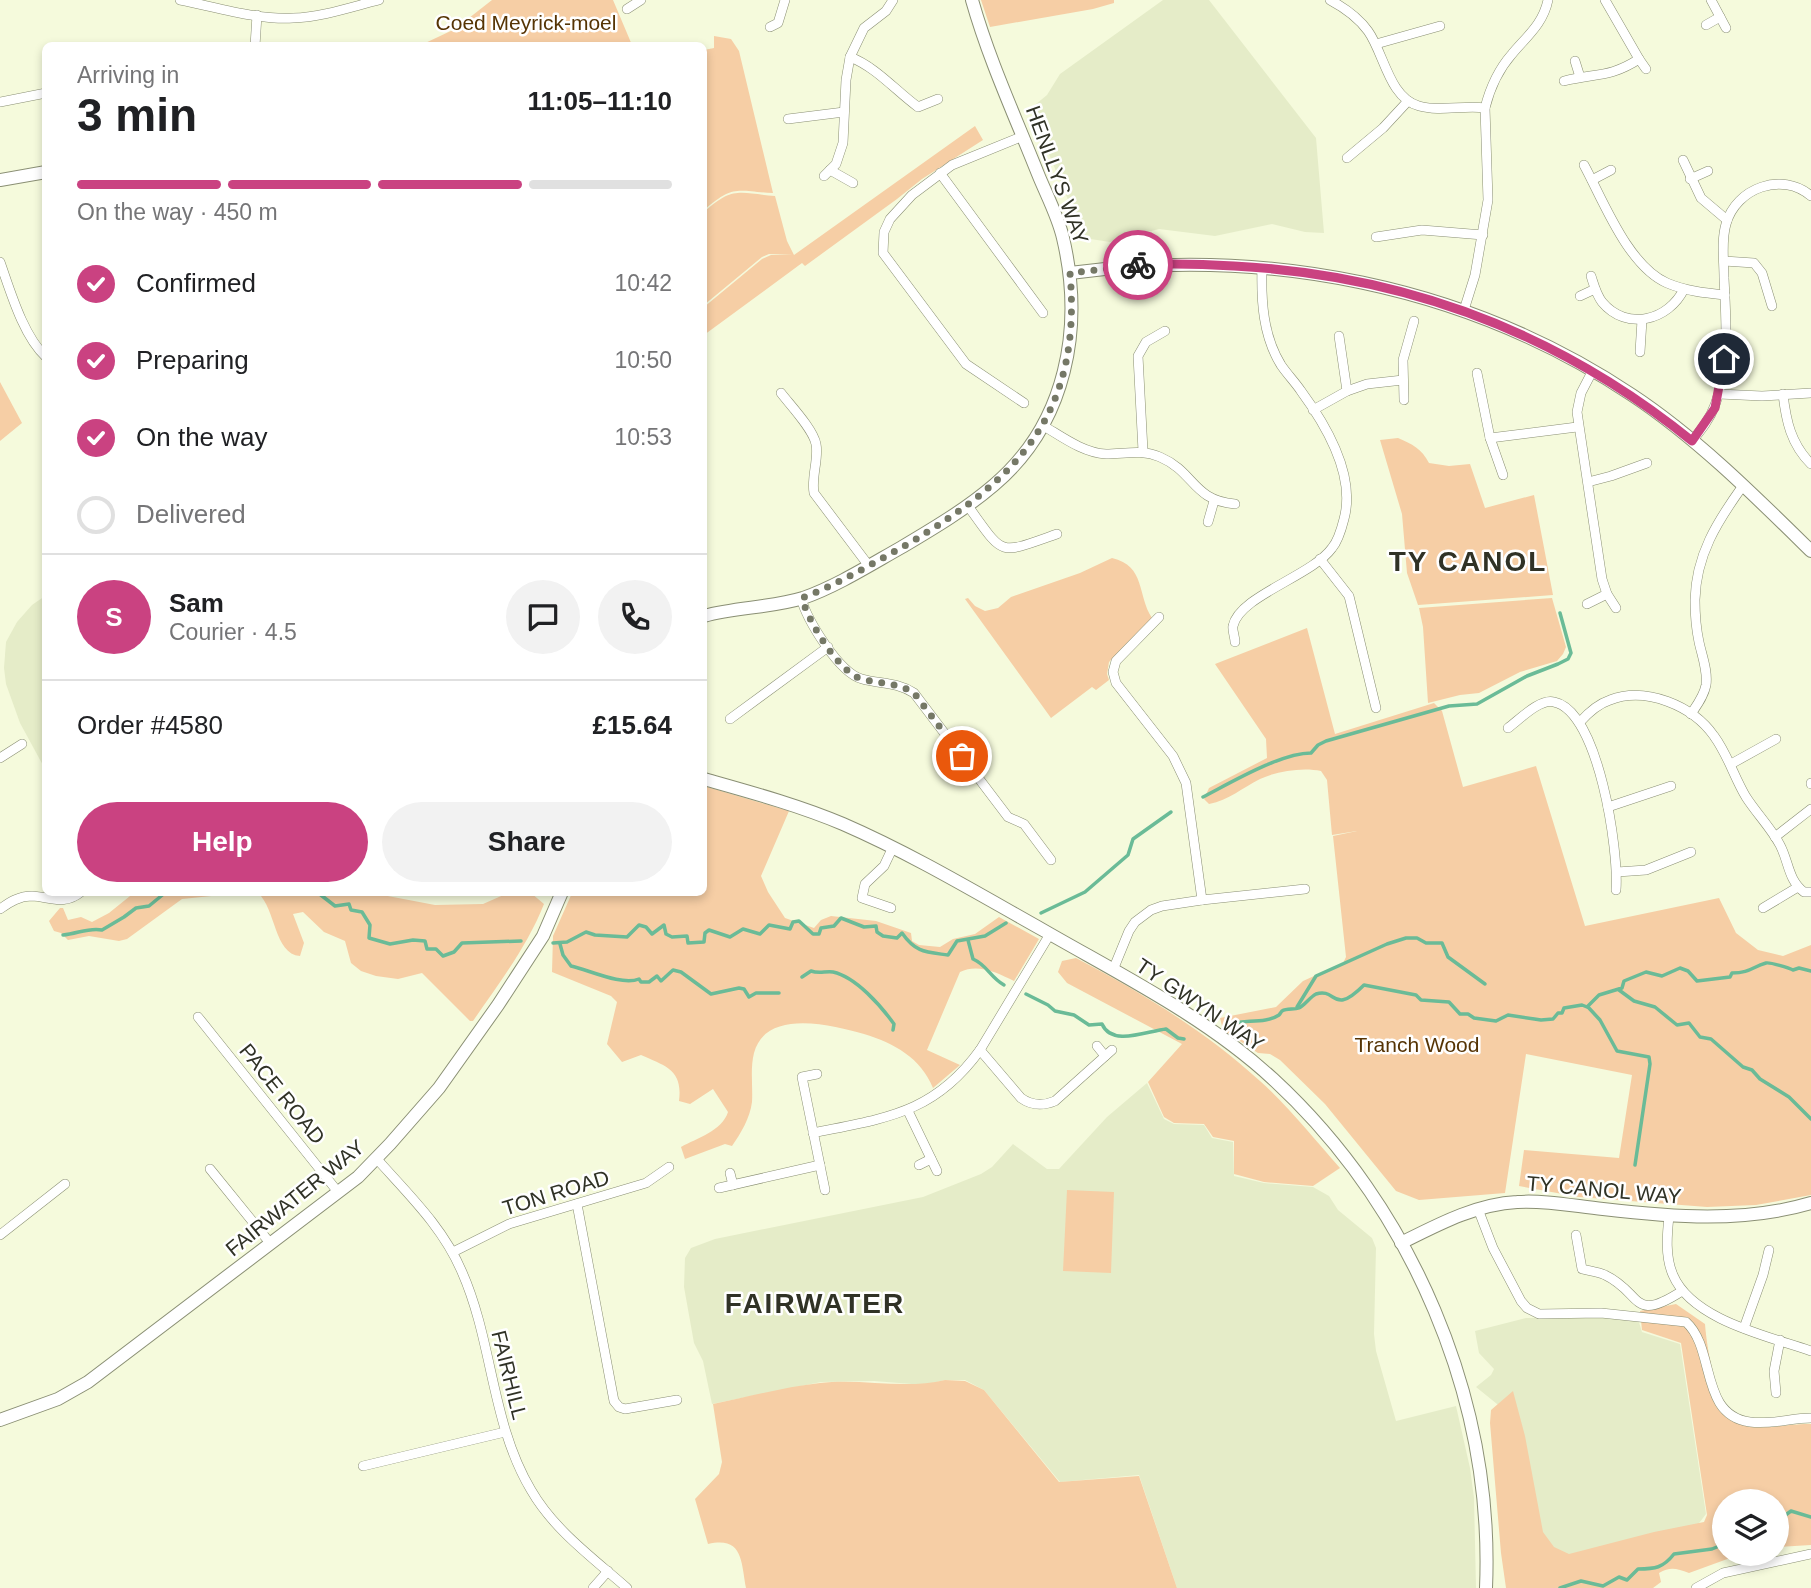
<!DOCTYPE html>
<html lang="en">
<head>
<meta charset="utf-8">
<style>
	body { margin:0; font-family:Helvetica,sans-serif; background:#f2f2f2; color:#202124; height:100vh; display:flex; flex-direction:column; font-size:26px; white-space:nowrap }
	* { box-sizing:border-box; margin:0 }
	p { font-size:23px; color:#757577 }
	.icon { flex:none; width:38px; height:38px; fill:none; stroke:currentColor; stroke-width:2; stroke-linecap:round; stroke-linejoin:round }
	.map { position:relative; flex:1; overflow:hidden }
	.drawer { position:absolute; left:42px; top:42px; width:665px; height:854px; display:flex; flex-direction:column; background:#fff; border-radius:10px; box-shadow:0 4px 10px #0003 }
	.drawer>* { flex:none }
	.tools { position:absolute; left:1712px; top:1489px; display:grid; gap:14px }
	.tools a { display:grid; place-items:center; width:77px; height:77px; border-radius:50%; background:#fff; box-shadow:0 4px 10px #0003; font-size:35px }
	.pin { position:absolute; display:grid; place-items:center; width:60px; height:60px; color:#fff; margin:-30px; border:4px solid #fff; border-radius:50%; box-shadow:0 2px 7px #0007 }
	.courier { position:absolute; display:grid; place-items:center; width:70px; height:70px; margin:-35px; border:5px solid #ca4281; border-radius:50%; background:#fff; color:#222; box-shadow:0 2px 9px #0007 }
	.overview em { font-style:normal; font-weight:800 }
	.overview div { display:flex; flex-direction:column-reverse }
	.overview { display:flex; align-items:center; justify-content:space-between; height:119px; padding:0 35px }
	h1 { font-size:46px; font-weight:800; line-height:52px }
	.bar { display:grid; grid-template-columns:repeat(4,1fr); gap:10px 7px; align-content:center; height:84px; padding:0 35px }
	.bar i { height:9px; border-radius:5px; background:#e0e0e0 }
	.bar .active { background:#ca4281 }
	.bar p { grid-column:span 4 }
	.line { display:flex; align-items:center; gap:18px; padding:0 35px; border-top:2px solid #e0e0e0 }
	.line div { flex:1 }
	.round { display:grid; place-items:center; flex:none; width:74px; height:74px; border-radius:37px; background:#f2f2f2 }
	ol { padding:0 35px; list-style:none }
	li { display:flex; align-items:center; gap:21px; height:77px }
	li p { margin-inline-start:auto }
	li .icon { padding:7px; border-radius:50%; background:#ca4281; color:#fff; stroke-width:4 }
	li:last-child { color:#757577 }
	li i { width:38px; height:38px; border:4px solid #e0e0e0; border-radius:50% }
	.action { display:flex; gap:14px; margin-top:auto; padding:14px 35px }
	.action a { flex:1; height:80px; border-radius:42px; background:#ca4281; color:#fff; font-size:28px; font-weight:800; line-height:80px; text-align:center }
	.action a+a { background:#f2f2f2; color:#202124 }
	.map>svg:first-child { display:block }
</style>
</head>
<body>
<div class="map">
<svg width="1811" height="1588" viewBox="0 0 1811 1588">
	<rect width="100%" height="100%" fill="#f5fadc"/>
	<g fill="#e5ecc8">
		<path d="M1163 0H1209L1316 138 1324 233 1305 232 1272 224 1215 236 1159 229 1110 242 1084 238 1030 109 1047 95 1060 74Z"/>
		<path d="M45 596V769L20 723 6 684 4 668 6 642 17 622 32 605Z"/>
		<path d="M1147 1083 1164 1119 1174 1124 1204 1125 1212 1138 1233 1142 1234 1176 1264 1183 1313 1187 1329 1196 1338 1210 1372 1238 1376 1248 1374 1334 1376 1351 1396 1421 1456 1406 1470 1468 1474 1498 1476 1588H1177L1139 1475 1060 1482 984 1390 965 1380H945L924 1385 874 1381 821 1382 712 1404 703 1361 694 1343 684 1287 685 1258 691 1248 715 1239 923 1197 981 1174 992 1167 1013 1144 1047 1169H1059L1107 1117Z"/>
		<path d="M1601 1317 1638 1319 1642 1332 1680 1344 1706 1514 1668 1564 1543 1570 1502 1408 1476 1387 1491 1375 1494 1369 1479 1353 1475 1331 1526 1318Z"/>
	</g>
	<g fill="#f6cea5">
		<path d="M492 0H613L632 45H421L455 29Z"/>
		<path d="M981 0H1114V3L1093 9 990 27Z"/>
		<path d="M714 36 731 39 739 51 773 193C736 191 734 184 704 210V50L714 48Z"/>
		<path d="M975 126 983 140 922 179 897 199 805 266 802 263 704 335V307L762 259 771 255H793L769 254 762 257 704 305V212C733 186 739 193 775 196L787 241 794 255Z"/>
		<path d="M0 382 22 423 0 441Z"/>
		<path d="M1398 438C1412 444 1422 449 1429 463L1449 466 1470 464 1485 508 1534 495 1553 595 1418 605 1407 573 1402 514 1380 440Z"/>
		<path d="M1112 558C1146 566 1137 595 1152 618L1109 662 1107 674 1109 680 1096 690 1092 687 1051 718 965 599 968 598 975 606 985 611 998 608 1011 597 1080 573Z"/>
		<path d="M1552 598 1566 647 1563 654 1557 661 1520 672 1479 693 1460 695 1428 703 1423 627 1419 608Z"/>
		<path d="M1307 628 1335 734 1434 703 1442 711 1463 787 1536 766 1585 926 1719 898 1736 933 1758 950 1783 956 1811 945V1195L1756 1205 1707 1207 1579 1197 1519 1186 1524 1150 1619 1158 1632 1075 1526 1054 1505 1193 1419 1200 1396 1191 1325 1104 1280 1060 1270 1054 1258 1053 1223 1030 1220 1018 1276 1007 1303 981 1343 963 1346 957 1333 836 1357 831 1332 835 1327 780 1321 771C1303 767 1277 771 1260 779 1242 788 1229 800 1209 804L1204 799 1209 788 1267 758 1266 739 1215 664Z"/>
		<path d="M704 786 789 811 761 876 768 892 785 918 814 928 821 920 831 916 876 921 911 933 912 941 919 945 940 947 953 939 975 934 999 917 1039 939 1014 981C998 973 978 963 960 972L927 1050 960 1065 933 1088C921 1058 894 1043 864 1034 832 1025 766 1008 754 1053 750 1069 753 1086 752 1102 750 1118 741 1133 732 1146L725 1144 685 1159 681 1147C697 1138 722 1131 728 1112L713 1089 690 1104 679 1101C683 1070 666 1066 641 1055L622 1062 607 1044 617 1002 611 996 552 972 553 936 572 893 704 892Z"/>
		<path d="M135 892H241V893L182 899 127 939 119 941 89 936 68 940 61 933 54 931 49 921 60 908H63L68 920 81 917 92 922 109 913Z"/>
		<path d="M531 893 544 904C527 947 499 983 473 1021H470L422 973 398 979 376 976 361 971 351 963 345 941 324 932 303 912 293 914 304 943 300 956C274 954 276 909 258 893H372L435 905 483 904 508 893Z"/>
		<path d="M1076 958C1141 992 1205 1031 1260 1081 1289 1107 1314 1139 1340 1168L1313 1186 1264 1182 1234 1174V1141L1213 1137 1204 1124 1174 1123 1164 1117 1148 1082 1182 1044 1067 983 1058 972 1062 961Z"/>
		<path d="M1067 1190 1114 1192 1111 1273 1063 1271Z"/>
		<path d="M1676 1304 1705 1324C1707 1349 1717 1418 1746 1426 1760 1430 1794 1423 1811 1424V1545L1776 1547V1502H1724V1554H1741L1689 1573C1677 1569 1671 1566 1659 1573L1661 1582 1653 1588H1506L1501 1553 1490 1423 1491 1410 1513 1391 1525 1436 1543 1532 1554 1547 1569 1554 1654 1532 1704 1522 1707 1515 1681 1343 1642 1330 1640 1311Z"/>
		<path d="M945 1380 965 1381 984 1390 1059 1482 1139 1476 1177 1588H746C741 1561 743 1536 708 1544L695 1499 719 1474 722 1462 713 1404C748 1397 784 1387 820 1383 862 1378 904 1390 945 1380Z"/>
	</g>
	<g fill="none" stroke-linecap="round" stroke-linejoin="round">
		<g stroke="#6abb97" stroke-width="3.5">
			<path d="M704 586 705 578"/>
			<path d="M1203 797C1232 782 1281 753 1311 753L1318 745 1326 741 1449 706 1477 704 1527 676 1558 664 1568 659 1571 653 1560 613"/>
			<path d="M317 892 335 906 349 904 351 910 362 912 370 925 369 938 390 944 413 940 425 941 427 949H436L443 956 454 952 462 943 521 941"/>
			<path d="M1041 913 1085 892 1128 855 1133 839 1171 812"/>
			<path d="M63 935C77 934 89 927 102 930L124 917 136 908 149 906 166 892"/>
			<path d="M968 940 973 959C987 965 990 977 1004 985"/>
			<path d="M553 943 567 942 586 932 595 935 627 937 639 925 646 927 652 934 664 925 666 934 672 937 687 936 688 943 704 942 705 933 709 930 730 937 743 929 760 934 769 925 790 929 793 922 799 921 813 934H819L821 928 834 926 841 918 864 927 876 926 877 932 883 936 897 938 902 933C916 953 926 952 948 955L957 941 985 936 1006 923"/>
			<path d="M560 944 563 955 571 966C589 970 622 986 639 979L641 982H649L657 976 661 981 673 970 681 972 711 994 739 988 744 989 749 997 756 993H779"/>
			<path d="M802 977 811 971C819 974 825 971 833 972 856 977 881 1006 894 1024L893 1030"/>
			<path d="M1619 990 1634 1001 1655 1007 1677 1025 1689 1023 1700 1037 1711 1039 1743 1067 1752 1070 1760 1079 1789 1097 1811 1119"/>
			<path d="M1026 994 1048 1005 1055 1011 1074 1015 1089 1025 1102 1024C1112 1047 1147 1031 1166 1029L1178 1038 1184 1039"/>
			<path d="M1297 1007 1316 976 1387 944 1406 938H1417L1426 943H1442L1448 957 1485 984"/>
			<path d="M1588 1007 1600 1020 1617 1051 1649 1057 1650 1064 1635 1165"/>
			<path d="M1226 1026C1239 1018 1264 1025 1279 1015 1280 1014 1281 1012 1282 1011 1287 1008 1294 1010 1299 1008 1305 1005 1310 997 1316 994 1337 987 1332 1017 1364 985L1416 995 1421 1000 1449 1002 1460 1014H1468L1474 1018 1496 1021 1508 1015 1541 1020 1553 1019 1558 1013H1562L1564 1008 1582 1005 1587 1007 1599 995 1622 988 1624 981 1646 972 1662 976 1680 968 1688 971 1697 981 1730 977 1732 973C1750 973 1752 967 1766 963 1770 962 1789 968 1793 970L1799 968 1811 971"/>
			<path d="M1776 1522 1791 1511 1811 1517"/>
			<path d="M1560 1588 1581 1581 1603 1586 1619 1577 1627 1580 1638 1569C1655 1569 1663 1568 1674 1554L1712 1549 1724 1544"/>
		</g>
		<g stroke="#8a8f74" stroke-width="10">
			<g id="minor">
				<path d="M180 0C216 7 256 20 293 18 322 17 351 7 379 0"/>
				<path d="M1330 0C1345 8 1358 17 1368 31 1384 53 1389 98 1419 106 1440 112 1464 105 1485 108L1488 200 1475 275 1464 310"/>
				<path d="M1711 0 1726 28"/>
				<path d="M627 9 641 0"/>
				<path d="M1706 25 1720 17"/>
				<path d="M770 27 778 23 785 0"/>
				<path d="M1376 44 1440 26"/>
				<path d="M255 46 257 15"/>
				<path d="M850 57C876 67 896 91 918 107L938 99"/>
				<path d="M1639 59 1646 69"/>
				<path d="M1575 61 1580 77"/>
				<path d="M1564 81C1595 73 1610 78 1639 59L1605 0"/>
				<path d="M0 102 46 93"/>
				<path d="M1485 108C1490 88 1498 70 1512 54 1527 36 1543 24 1548 0"/>
				<path d="M788 119 844 112"/>
				<path d="M1023 136 952 165 912 195 890 219 884 232 883 253 966 364 1024 403"/>
				<path d="M1347 158 1383 128 1408 101"/>
				<path d="M1683 160 1701 198 1727 220"/>
				<path d="M1584 165C1603 200 1628 266 1667 283 1686 291 1705 293 1725 295"/>
				<path d="M830 170 853 183"/>
				<path d="M940 173 1043 313"/>
				<path d="M824 176 836 164 843 143 846 80 850 57 864 28 886 11 893 0"/>
				<path d="M1690 179 1708 171"/>
				<path d="M1592 180 1611 170"/>
				<path d="M1376 237 1422 230 1483 235"/>
				<path d="M1724 261 1754 263 1762 273 1772 306"/>
				<path d="M0 262C10 290 23 336 46 357"/>
				<path d="M1591 276C1594 285 1596 294 1602 302 1627 332 1669 320 1684 289"/>
				<path d="M1580 296 1595 289"/>
				<path d="M1640 352 1642 320"/>
				<path d="M1593 370 1581 393 1577 412 1602 579 1607 594 1616 608"/>
				<path d="M1477 373 1490 438 1503 475"/>
				<path d="M1347 391 1367 384 1403 380"/>
				<path d="M781 393C791 406 813 429 816 444 819 459 811 477 814 493L869 566"/>
				<path d="M1719 394 1762 396 1811 393"/>
				<path d="M1783 394C1786 421 1791 444 1811 464"/>
				<path d="M1404 400 1403 360 1414 321"/>
				<path d="M1313 410 1347 391 1339 336"/>
				<path d="M1042 425C1061 436 1083 453 1106 454 1125 454 1141 449 1160 457 1195 472 1192 500 1235 504"/>
				<path d="M1490 438 1577 427"/>
				<path d="M1692 441C1701 430 1710 419 1715 405 1730 366 1726 319 1724 278 1724 260 1721 241 1726 224 1736 188 1782 171 1811 196"/>
				<path d="M1143 451 1138 356 1146 342 1165 331"/>
				<path d="M1588 482 1611 476 1647 463"/>
				<path d="M968 506C1005 557 997 555 1057 534"/>
				<path d="M1208 522 1214 501"/>
				<path d="M1320 559 1349 596 1376 708"/>
				<path d="M801 598C807 620 839 673 862 679 880 684 897 682 914 693L1008 817 1024 824 1051 860"/>
				<path d="M1587 604 1607 594"/>
				<path d="M1159 617 1116 661 1113 672 1116 683 1173 756 1186 783 1202 900"/>
				<path d="M1235 642C1235 637 1232 630 1233 626 1239 596 1312 576 1332 548 1338 541 1342 527 1344 519 1356 475 1326 425 1301 391 1295 382 1287 374 1281 365 1263 336 1261 301 1262 267"/>
				<path d="M1691 714C1697 705 1704 696 1706 685 1708 671 1702 656 1699 642 1696 628 1695 614 1695 600 1696 555 1717 522 1742 487"/>
				<path d="M730 719 828 647"/>
				<path d="M1580 722C1588 713 1598 704 1610 700 1646 686 1693 706 1714 736 1728 755 1734 777 1746 797 1757 814 1771 828 1780 845 1789 862 1788 880 1804 892H1811"/>
				<path d="M1508 728C1519 720 1540 698 1554 702 1599 711 1619 852 1616 890"/>
				<path d="M0 758 22 744"/>
				<path d="M1731 764 1776 739"/>
				<path d="M1811 783V784"/>
				<path d="M1608 807 1671 786"/>
				<path d="M1775 837 1811 809"/>
				<path d="M1617 872 1646 870 1691 852"/>
				<path d="M891 908 862 898 865 884 884 866 893 847"/>
				<path d="M1763 908 1798 887"/>
				<path d="M0 909C10 902 19 896 32 896 51 897 64 906 81 892"/>
				<path d="M1113 970 1129 931 1135 922 1151 910 1162 906 1202 900 1305 889"/>
				<path d="M198 1017 338 1192"/>
				<path d="M1097 1046 1105 1056"/>
				<path d="M980 1050 1021 1098C1032 1106 1043 1106 1055 1101L1112 1050"/>
				<path d="M817 1074 802 1077 825 1190"/>
				<path d="M908 1111 937 1171"/>
				<path d="M813 1133C885 1118 934 1114 980 1050L1050 934"/>
				<path d="M376 1158C408 1194 443 1227 462 1272 493 1342 491 1423 531 1490 554 1530 593 1558 627 1588"/>
				<path d="M919 1165 931 1159"/>
				<path d="M210 1169 270 1243"/>
				<path d="M730 1173 733 1185"/>
				<path d="M719 1188 820 1165"/>
				<path d="M577 1204 614 1401 619 1407 625 1409 677 1400"/>
				<path d="M1478 1209 1493 1248 1521 1301 1527 1308 1539 1314 1601 1313 1686 1322C1716 1349 1699 1415 1750 1422 1771 1425 1791 1418 1811 1418"/>
				<path d="M1669 1216C1667 1235 1665 1257 1673 1275 1692 1320 1768 1336 1811 1351"/>
				<path d="M0 1235 65 1184"/>
				<path d="M1576 1235 1582 1269C1590 1271 1598 1272 1605 1275 1643 1293 1631 1324 1682 1291"/>
				<path d="M453 1252 509 1224 646 1183 669 1167"/>
				<path d="M1744 1328 1763 1275 1769 1250"/>
				<path d="M1776 1393 1774 1371 1780 1340"/>
				<path d="M363 1466 505 1432"/>
				<path d="M593 1588 608 1571"/>
				<path d="M1696 1588 1723 1573 1811 1554"/>
			</g>
		</g>
		<g stroke="#8a8f74" stroke-width="14">
			<g id="tertiary">
				<path d="M0 180 46 172"/>
				<path d="M1070 273C1265 246 1467 285 1632 395 1697 438 1756 497 1811 551"/>
				<path d="M704 616C736 607 770 608 803 598 837 586 870 565 902 547 934 528 966 509 994 485 1067 423 1084 327 1063 238 1058 216 1046 194 1038 174 1015 116 989 60 972 0"/>
				<path d="M704 779C750 792 798 805 843 824 912 854 977 893 1043 930 1121 975 1206 1017 1273 1079 1412 1207 1494 1399 1486 1588"/>
				<path d="M1401 1243C1437 1225 1476 1204 1517 1202 1545 1200 1574 1206 1603 1209 1671 1217 1744 1223 1811 1203"/>
				<path d="M0 1420 58 1399 88 1382 358 1177 390 1144 439 1088 498 1005 543 936 562 892"/>
			</g>
		</g>
		<use href="#minor" stroke="#fff" stroke-width="9"/>
		<use href="#tertiary" stroke="#fff" stroke-width="12"/>
	</g>
	<g fill="none" stroke-linecap="round" stroke-linejoin="round">
		<path stroke="#757866" stroke-width="7" stroke-dasharray="0 12.6" d="M962 756 914 693C897 682 880 684 862 679 839 673 808 621 802 598 838 584 872 564 906 545 1020 478 1082 412 1070 273L1138 265"/>
		<path stroke="#ca4281" stroke-width="9" d="M1138 265C1170 263 1202 264 1234 266 1405 275 1559 333 1692 441L1715 408 1724 359"/>
	</g>
	<g text-anchor="middle" stroke-width="5" stroke-linejoin="round" paint-order="stroke">
		<g font-size="21" fill="#563404" stroke="#fff">
			<text x="526" y="30">Coed Meyrick-moel</text>
			<text x="1417" y="1052">Tranch Wood</text>
		</g>
		<g font-size="21" fill="#303226" stroke="#fff">
			<text transform="translate(1057 175) rotate(70)" y="7">HENLLYS WAY</text>
			<text transform="translate(1200 1005) rotate(34)" y="7">TY GWYN WAY</text>
			<text transform="translate(282 1094) rotate(51)" y="7">PACE ROAD</text>
			<text transform="translate(1604 1190) rotate(5)" y="7">TY CANOL WAY</text>
			<text transform="translate(556 1193) rotate(-17)" y="7">TON ROAD</text>
			<text transform="translate(295 1198) rotate(-39)" y="7">FAIRWATER WAY</text>
			<text transform="translate(509 1375) rotate(76)" y="7">FAIRHILL</text>
		</g>
		<g font-size="28" font-weight="bold" letter-spacing="2" fill="#303226" stroke="#fff">
			<text x="1468" y="571">TY CANOL</text>
			<text x="815" y="1313">FAIRWATER</text>
		</g>
	</g>
</svg>
<div class="tools">
<a><svg class="icon" aria-label="layers" viewBox="0 0 24 24"><path d="M12 4l9 5-9 5-9-5zM3 14l9 5 9-5"/></svg></a>
</div>
<div class="pin" style="left:962px;top:756px;background:#ea580c"><svg class="icon" aria-label="bag" viewBox="0 0 24 24"><path d="M5 8h14l-1 12H6zM9 8a3 3 0 0 1 6 0"/></svg></div>
<div class="pin" style="left:1724px;top:359px;background:#1f2937"><svg class="icon" aria-label="home" viewBox="0 0 24 24"><path d="M3 11l9-7 9 7M6 9v11h12V9"/></svg></div>
<div class="courier" style="left:1138px;top:265px"><svg class="icon" aria-label="bike" viewBox="0 0 24 24"><circle cx="6" cy="16" r="4"/><circle cx="18" cy="16" r="4"/><path d="M6 16l4-8h5l3 8M10 8l3 8H6M13 5h3"/></svg></div>
<section class="drawer">
<div class="overview"><div><h1>3 min</h1><p>Arriving in</p></div><em>11:05–11:10</em></div>
<div class="bar"><i class="active"></i><i class="active"></i><i class="active"></i><i></i><p>On the way · 450 m</p></div>
<ol>
<li><svg class="icon" aria-label="check" viewBox="0 0 24 24"><path d="M5 12l5 5 9-10"/></svg>Confirmed<p>10:42</p></li>
<li><svg class="icon" aria-label="check" viewBox="0 0 24 24"><path d="M5 12l5 5 9-10"/></svg>Preparing<p>10:50</p></li>
<li><svg class="icon" aria-label="check" viewBox="0 0 24 24"><path d="M5 12l5 5 9-10"/></svg>On the way<p>10:53</p></li>
<li><i></i>Delivered</li>
</ol>
<div class="line" style="height:126px"><b class="round" style="background:#ca4281;color:#fff">S</b><div><b>Sam</b><p>Courier · 4.5</p></div><a class="round"><svg class="icon" aria-label="chat" viewBox="0 0 24 24"><path d="M4 5h16v11H9l-5 4z"/></svg></a><a class="round"><svg class="icon" aria-label="phone" viewBox="0 0 24 24"><path d="M5 4h4l2 5-3 2q2 4 5 5l2-3 5 2v4C11 20 4 13 5 4z"/></svg></a></div>
<div class="line" style="height:91px"><div>Order #4580</div><b>£15.64</b></div>
<div class="action"><a>Help</a><a>Share</a></div>
</section>
</div>
</body>
</html>
